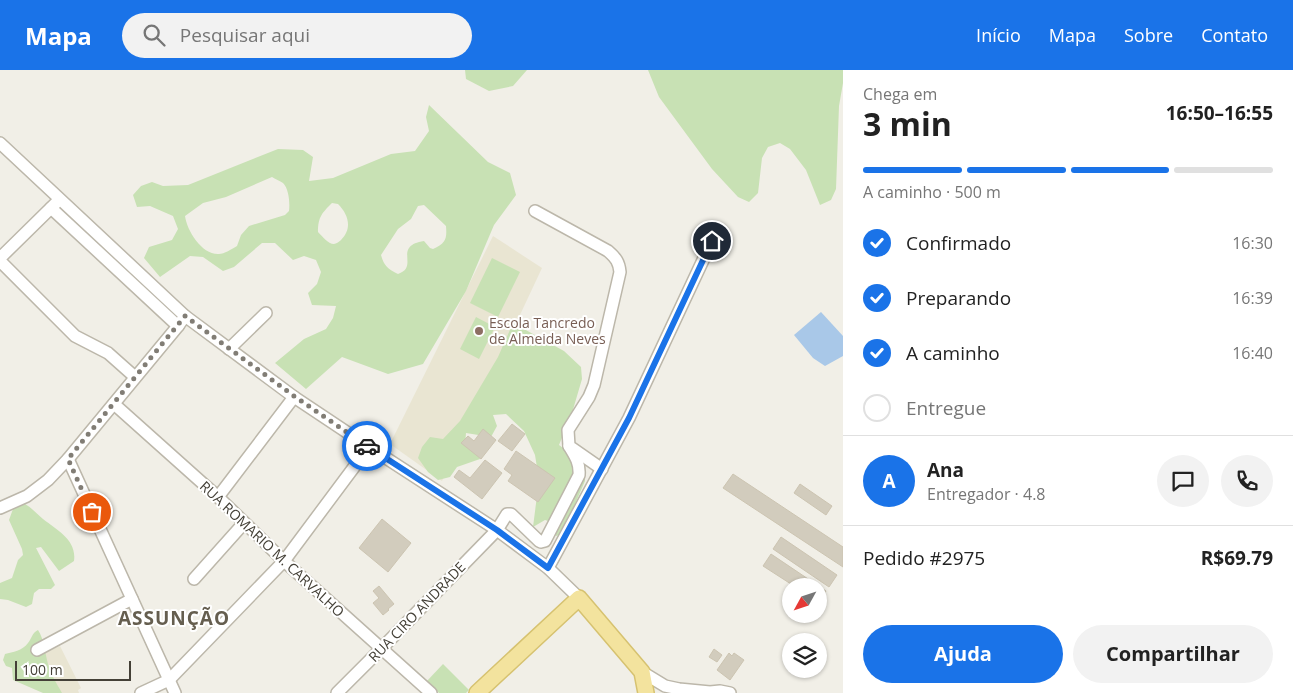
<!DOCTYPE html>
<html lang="pt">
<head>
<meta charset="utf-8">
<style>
	body { margin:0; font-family:"Open Sans",sans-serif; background:#f2f2f2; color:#222; height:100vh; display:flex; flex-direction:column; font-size:19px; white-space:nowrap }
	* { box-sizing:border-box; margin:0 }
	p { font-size:16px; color:#767676 }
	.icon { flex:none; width:28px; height:28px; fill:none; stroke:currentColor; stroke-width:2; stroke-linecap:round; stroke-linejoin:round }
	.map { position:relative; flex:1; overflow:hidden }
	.details { display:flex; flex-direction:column; background:#fff; width:450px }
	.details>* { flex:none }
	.needle { width:32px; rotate:230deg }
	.fabs { position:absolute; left:782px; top:508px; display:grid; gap:10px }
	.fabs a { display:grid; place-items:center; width:45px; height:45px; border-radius:50%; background:#fff; box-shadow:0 1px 4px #0004; font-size:25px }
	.scale { position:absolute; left:15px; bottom:12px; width:116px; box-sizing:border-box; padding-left:5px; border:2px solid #444037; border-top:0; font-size:14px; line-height:18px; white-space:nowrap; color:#444037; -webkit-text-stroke:4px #fff; paint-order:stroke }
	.pin { position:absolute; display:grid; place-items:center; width:42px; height:42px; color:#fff; margin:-21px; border:2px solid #fff; border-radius:50%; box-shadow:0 1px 5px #0007 }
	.courier { position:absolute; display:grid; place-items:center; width:50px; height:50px; margin:-25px; border:4px solid #1a73e8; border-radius:50%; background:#fff; color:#222; box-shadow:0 1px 6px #0007 }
	.headline em { font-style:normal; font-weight:700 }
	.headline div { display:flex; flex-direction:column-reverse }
	.headline { display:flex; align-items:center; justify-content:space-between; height:85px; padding:0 20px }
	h1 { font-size:32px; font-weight:700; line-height:38px }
	.bar { display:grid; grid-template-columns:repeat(4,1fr); gap:8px 5px; align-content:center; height:60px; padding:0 20px }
	.bar i { height:6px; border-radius:4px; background:#e0e0e0 }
	.bar .on { background:#1a73e8 }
	.bar p { grid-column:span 4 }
	.line { display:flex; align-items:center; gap:12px; padding:0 20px; border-top:1px solid #e0e0e0 }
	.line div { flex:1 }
	.round { display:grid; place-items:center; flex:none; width:52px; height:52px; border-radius:26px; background:#f2f2f2 }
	ol { padding:0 20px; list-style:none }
	li { display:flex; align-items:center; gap:15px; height:55px }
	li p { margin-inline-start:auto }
	li .icon { padding:5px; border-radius:50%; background:#1a73e8; color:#fff; stroke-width:4 }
	li:last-child { color:#767676 }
	li i { width:28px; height:28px; border:2px solid #e0e0e0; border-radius:50% }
	.button { display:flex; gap:10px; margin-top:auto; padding:10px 20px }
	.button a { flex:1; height:58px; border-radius:30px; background:#1a73e8; color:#fff; font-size:20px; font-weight:700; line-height:58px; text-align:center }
	.button a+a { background:#f2f2f2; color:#222 }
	header { display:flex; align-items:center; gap:30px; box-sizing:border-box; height:70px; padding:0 25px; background:#1a73e8; color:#fff }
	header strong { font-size:24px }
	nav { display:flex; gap:28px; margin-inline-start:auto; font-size:18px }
	.search { width:350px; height:45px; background:#f2f2f2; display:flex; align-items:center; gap:12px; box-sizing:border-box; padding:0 18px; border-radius:28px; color:#767676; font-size:19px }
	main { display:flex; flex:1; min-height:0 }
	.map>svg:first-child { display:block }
</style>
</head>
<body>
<header>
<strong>Mapa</strong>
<div class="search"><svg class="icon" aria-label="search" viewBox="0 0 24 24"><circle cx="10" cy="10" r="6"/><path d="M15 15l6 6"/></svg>Pesquisar aqui</div>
<nav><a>Início</a><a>Mapa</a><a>Sobre</a><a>Contato</a></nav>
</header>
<main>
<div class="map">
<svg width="843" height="623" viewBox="0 0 843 623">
	<rect width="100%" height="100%" fill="#f1efe7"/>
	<g fill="#e9e5d2">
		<path d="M493 166 542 198 442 411 390 374Z"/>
		<path d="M60 576 81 618 78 620 79 623H53L35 587Z"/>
	</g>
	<g fill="#c8e1b4" fill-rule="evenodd">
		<path d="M465 0H527L513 16 489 21 466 9Z"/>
		<path d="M648 0H843V13L839 36 836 119 831 130 820 135 806 100 790 79 780 73 768 77 762 88 758 123 749 132 738 127 712 99 659 27Z"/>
		<path d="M429 35 488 92 510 103 516 125 494 155 466 221 423 294 388 304 342 287 306 319 275 293 304 269 326 259 333 248 336 236 312 235 308 223 317 214 321 202 316 190 304 186 293 190 275 173H262L234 197 223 201 203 187 190 186 160 207 144 188 149 177 172 170 178 159 173 146 150 136 137 137 133 125 141 116 152 112 163 116 188 115 278 79 303 80 313 87 309 111 333 108 391 84 415 81 429 61 426 47ZM272 107C275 109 280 111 283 113 289 119 290 133 289 141L285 145 249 156 241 165 237 176C232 179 224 184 219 184 202 185 187 161 185 146L203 133 226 127ZM332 133 338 134C348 144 353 158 341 170 340 171 336 174 334 174 328 174 322 166 318 162 318 147 322 143 332 133ZM424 135 446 156C447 169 446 173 433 179L430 178 424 171C392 176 420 197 398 204 388 199 384 196 381 185L398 159 411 149 418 136Z"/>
		<path d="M492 188 520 202 498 247 470 233Z"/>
		<path d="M476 247 495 257 479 289 460 279Z"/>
		<path d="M513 253 564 281 581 297 582 309 572 343 559 375 585 394V411L562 464 556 466 553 462 558 454 545 450 533 457 539 410 535 385 524 361 506 344 493 345 497 356 491 367 466 363 465 375 477 378 480 389 457 397 450 407 438 410 428 402 418 388 422 377 430 367 443 369 460 351 498 287Z"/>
		<path d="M25 434C32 438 37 444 43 449 57 460 77 470 74 491L59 501 41 477 36 478 55 515 51 519H39L34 523 32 534 26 537 8 530 0 529V513L12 508 18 490 23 485 22 479 9 450 13 439Z"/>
		<path d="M38 560C44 569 45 583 48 594 51 605 57 614 62 623H43L13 610 12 598 6 596 3 590 5 584C13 582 22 581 28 573 32 568 32 563 38 560Z"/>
		<path d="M443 594 469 620 466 623H439L427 611Z"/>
	</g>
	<path fill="#a9c8e8" d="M821 242 843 266V286L825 296 813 288 794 265Z"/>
	<g fill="#d2ccbd" stroke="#ccc4b1">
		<path d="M512 354 525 364 512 381 498 371Z"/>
		<path d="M483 359 496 370 481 389 461 373 468 366 474 371Z"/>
		<path d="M516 381 555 408 538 432 508 411 512 405 504 399Z"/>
		<path d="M485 390 502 403 482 429 454 407 459 400 470 408Z"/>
		<path d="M733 404 843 477V497L723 418Z"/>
		<path d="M800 414 832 436 826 445 794 423Z"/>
		<path d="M382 449 411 473 388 502 359 478Z"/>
		<path d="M781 467 837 505 829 517 773 479Z"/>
		<path d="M771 484 826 521 819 531V516H794L763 496Z"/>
		<path d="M379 516 394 534 388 539 389 540 383 545 373 533 379 528 373 521Z"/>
		<path d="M714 579 722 585 717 592 709 587Z"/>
		<path d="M729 583 732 586 734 583 744 590 730 610 717 600Z"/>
	</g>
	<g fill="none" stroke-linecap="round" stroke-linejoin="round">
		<g stroke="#bcb7aa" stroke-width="14">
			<g id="minor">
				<path d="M0 73 185 246 294 327 369 377 497 460 548 498 579 528"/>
				<path d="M51 138 178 256"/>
				<path d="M535 141 608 181C616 188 619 192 620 202L594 315 589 327 568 360 569 376 602 399"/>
				<path d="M0 188 56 133"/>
				<path d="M0 191 75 266 108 283 135 307"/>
				<path d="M229 279 266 243"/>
				<path d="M114 334 218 427 284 491 431 623"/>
				<path d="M68 389 175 623"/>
				<path d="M218 427 294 327"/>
				<path d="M0 438 27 426 48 410 68 389 178 256 185 246"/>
				<path d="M548 498 629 348 712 171"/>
				<path d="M194 509 244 453"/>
				<path d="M37 580 132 529"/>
				<path d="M642 602 665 616 679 619 710 622 720 621 730 623"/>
				<path d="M141 623 169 610 284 491 369 377"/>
				<path d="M337 623 381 579 497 460 507 444H511L539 471 541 472 545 471 579 405C580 393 575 386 569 376"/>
			</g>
		</g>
		<g stroke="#d6c270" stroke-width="18">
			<path id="major" d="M477 623 579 528 642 602 646 623"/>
		</g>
		<use href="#minor" stroke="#fff" stroke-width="11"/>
		<use href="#major" stroke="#f3e39e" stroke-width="15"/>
	</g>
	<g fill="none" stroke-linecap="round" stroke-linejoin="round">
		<path stroke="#817d75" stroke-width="5" stroke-dasharray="0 9" d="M92 442 68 389 185 246 294 326 367 376"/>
		<path stroke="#1a73e8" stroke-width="6" d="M367 376 497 460 548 498 629 348 712 171"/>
	</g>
	<circle fill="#8d6e63" stroke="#fff" stroke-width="2" cx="479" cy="261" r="5"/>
	<g text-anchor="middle" stroke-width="4" stroke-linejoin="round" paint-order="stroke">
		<g font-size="14" fill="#785e54" stroke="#fff" text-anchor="start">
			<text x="489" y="258">Escola Tancredo<tspan x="489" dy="16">de Almeida Neves</tspan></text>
		</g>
		<g font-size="14" fill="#444037" stroke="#fff">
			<text transform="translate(272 479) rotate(43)" y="5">RUA ROMARIO M. CARVALHO</text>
			<text transform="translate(417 542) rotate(-46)" y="5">RUA CIRO ANDRADE</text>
		</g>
		<g font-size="19" font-weight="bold" letter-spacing="1" fill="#655e4f" stroke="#fff">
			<text x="174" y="555">ASSUNÇÃO</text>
		</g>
	</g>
</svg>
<div class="fabs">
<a><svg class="needle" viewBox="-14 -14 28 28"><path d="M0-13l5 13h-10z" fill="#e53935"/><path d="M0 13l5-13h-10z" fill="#767676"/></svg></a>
<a><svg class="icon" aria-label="layers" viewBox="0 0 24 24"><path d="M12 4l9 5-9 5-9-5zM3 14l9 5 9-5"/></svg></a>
</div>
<div class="scale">100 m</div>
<div class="pin" style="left:92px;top:442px;background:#ea580c"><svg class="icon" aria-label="bag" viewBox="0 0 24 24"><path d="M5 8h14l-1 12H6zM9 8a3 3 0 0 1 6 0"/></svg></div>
<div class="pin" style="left:712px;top:171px;background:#1f2937"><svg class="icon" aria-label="home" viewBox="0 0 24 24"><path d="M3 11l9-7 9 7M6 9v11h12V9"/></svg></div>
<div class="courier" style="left:367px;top:376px"><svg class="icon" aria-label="car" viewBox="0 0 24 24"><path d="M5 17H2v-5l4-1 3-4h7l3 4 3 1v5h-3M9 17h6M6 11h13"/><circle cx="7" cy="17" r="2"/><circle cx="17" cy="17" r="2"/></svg></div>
</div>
<section class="details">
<div class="headline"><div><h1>3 min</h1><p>Chega em</p></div><em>16:50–16:55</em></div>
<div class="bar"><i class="on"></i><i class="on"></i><i class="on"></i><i></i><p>A caminho · 500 m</p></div>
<ol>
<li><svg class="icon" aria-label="check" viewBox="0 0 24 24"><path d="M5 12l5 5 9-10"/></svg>Confirmado<p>16:30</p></li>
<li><svg class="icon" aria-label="check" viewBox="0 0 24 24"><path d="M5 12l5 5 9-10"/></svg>Preparando<p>16:39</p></li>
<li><svg class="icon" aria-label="check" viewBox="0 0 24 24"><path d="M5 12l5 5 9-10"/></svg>A caminho<p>16:40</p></li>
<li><i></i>Entregue</li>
</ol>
<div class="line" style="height:90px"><b class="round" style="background:#1a73e8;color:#fff">A</b><div><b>Ana</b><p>Entregador · 4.8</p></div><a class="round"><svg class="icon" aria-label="chat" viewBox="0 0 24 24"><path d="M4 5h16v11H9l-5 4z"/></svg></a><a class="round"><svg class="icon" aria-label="phone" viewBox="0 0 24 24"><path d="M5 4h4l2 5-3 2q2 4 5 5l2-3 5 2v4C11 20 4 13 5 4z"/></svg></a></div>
<div class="line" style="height:65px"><div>Pedido #2975</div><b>R$69.79</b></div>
<div class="button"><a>Ajuda</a><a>Compartilhar</a></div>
</section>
</main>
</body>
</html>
